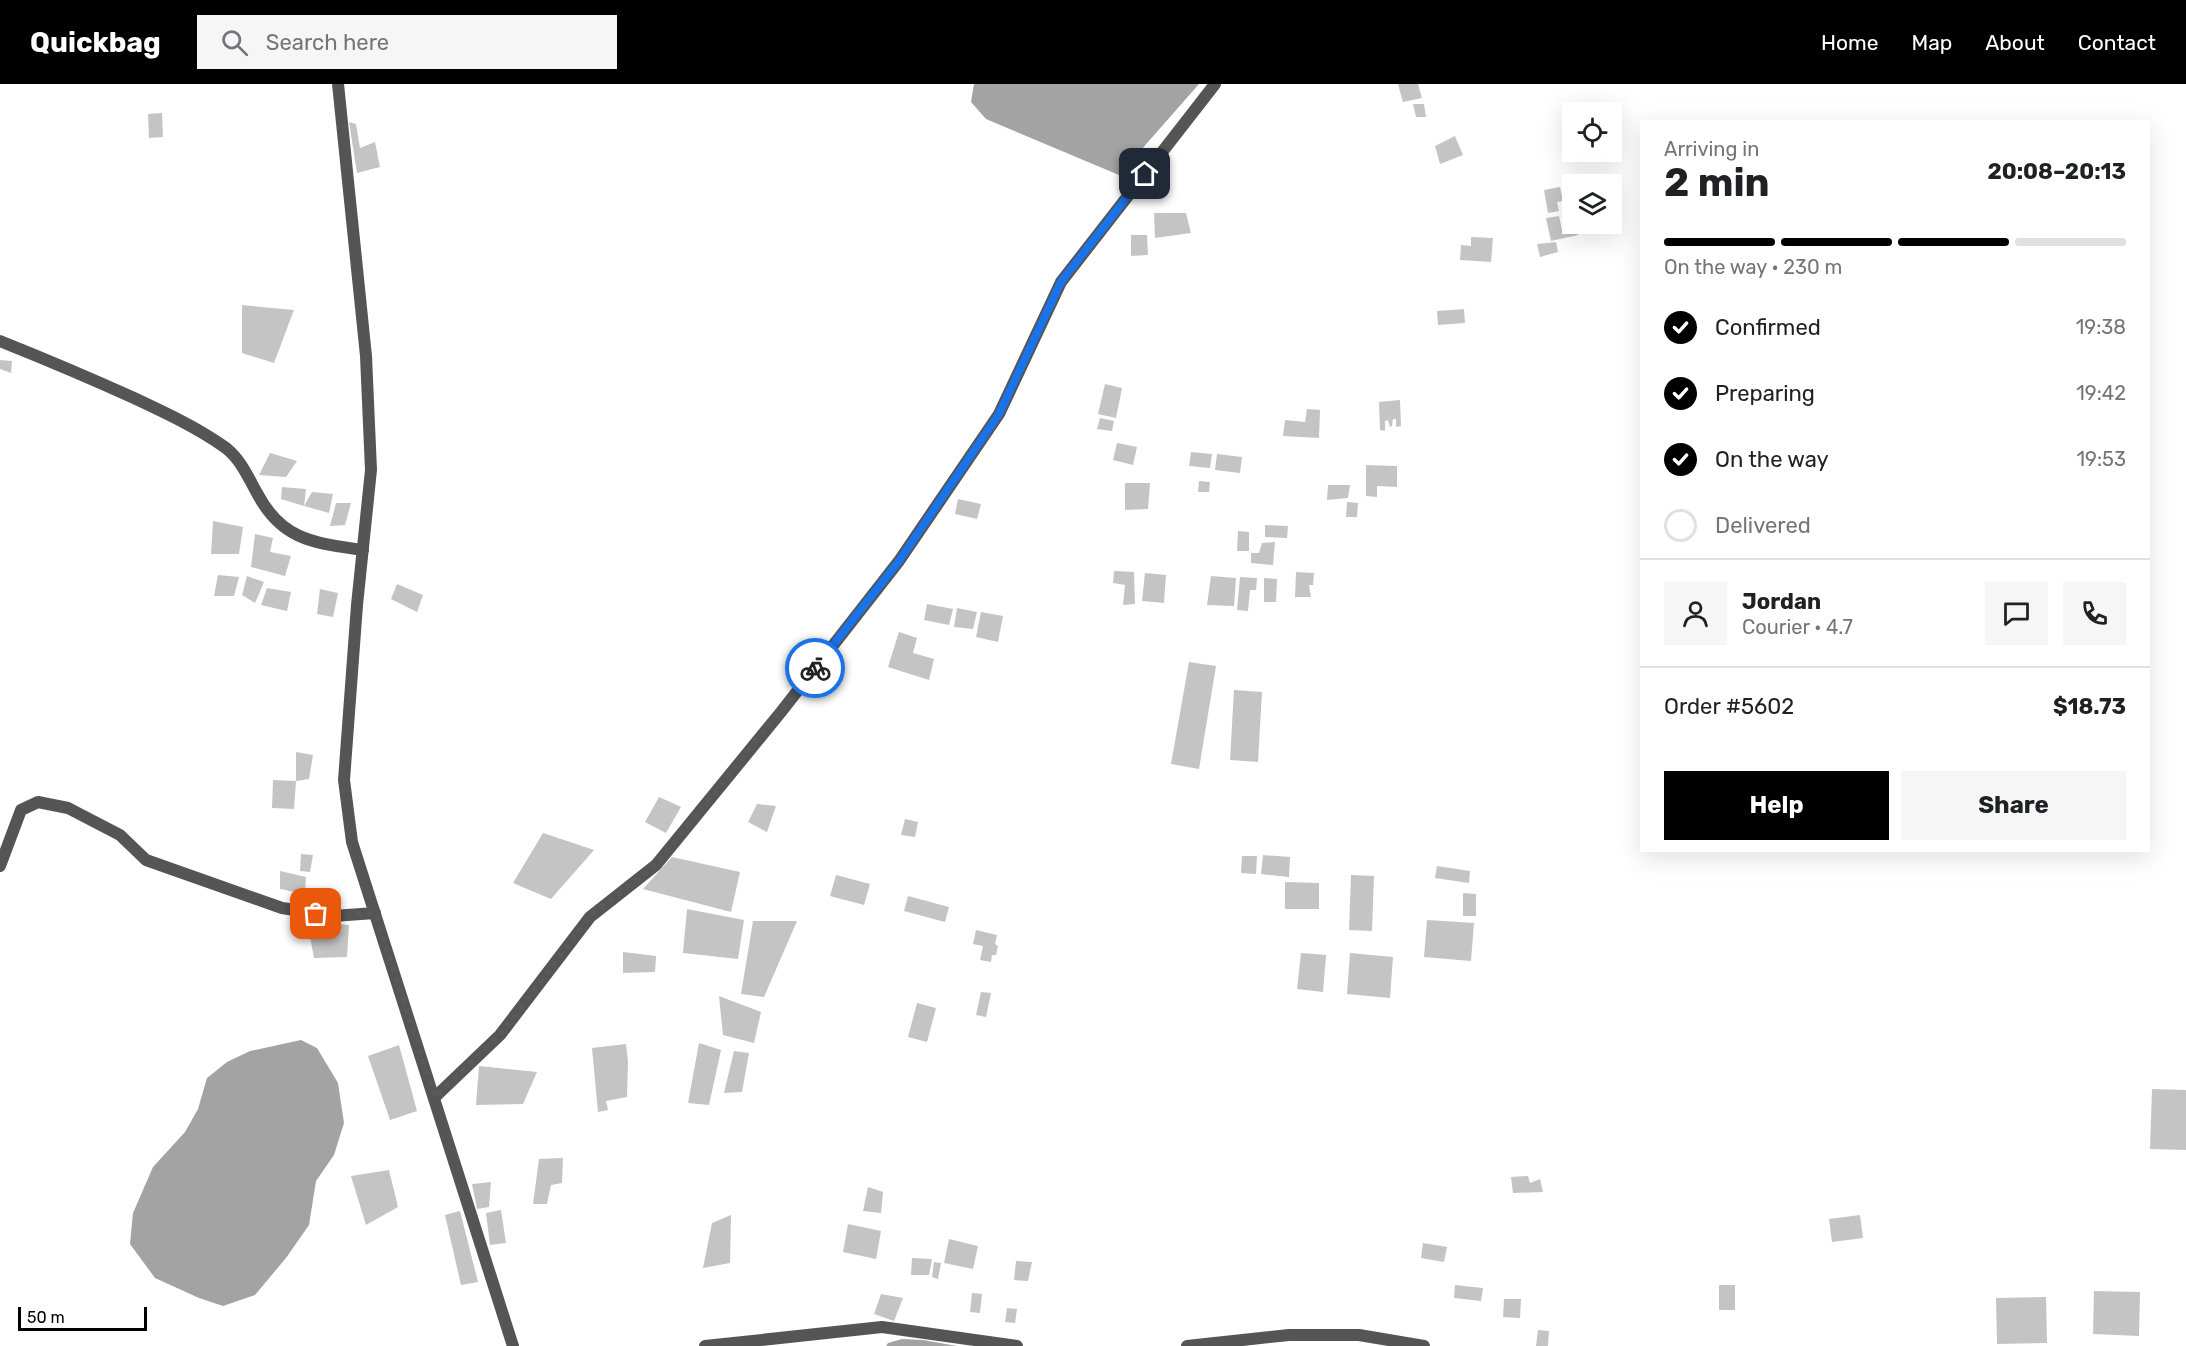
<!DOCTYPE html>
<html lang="en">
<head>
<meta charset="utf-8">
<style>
	body { margin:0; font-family:Rubik,sans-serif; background:#f6f6f6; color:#202124; height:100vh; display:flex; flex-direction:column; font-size:22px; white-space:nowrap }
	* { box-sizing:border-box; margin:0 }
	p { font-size:20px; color:#757577 }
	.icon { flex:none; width:33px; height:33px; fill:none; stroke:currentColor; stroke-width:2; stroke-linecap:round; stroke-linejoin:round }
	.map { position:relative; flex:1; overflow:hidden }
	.side { position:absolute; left:1640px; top:36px; width:510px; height:732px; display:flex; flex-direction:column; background:#fff; border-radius:0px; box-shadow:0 6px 24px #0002 }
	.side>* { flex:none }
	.controls { position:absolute; left:1562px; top:18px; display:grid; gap:12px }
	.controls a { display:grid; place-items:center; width:60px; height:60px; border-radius:0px; background:#fff; box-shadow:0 6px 24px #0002; font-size:30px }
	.scale { position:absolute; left:18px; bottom:15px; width:129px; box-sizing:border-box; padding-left:6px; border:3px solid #000; border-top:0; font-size:16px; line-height:21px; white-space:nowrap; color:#000; -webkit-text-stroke:4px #fff; paint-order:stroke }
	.pin { position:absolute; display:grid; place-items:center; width:51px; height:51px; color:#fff; margin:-26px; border-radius:12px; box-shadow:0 3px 9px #0006 }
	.courier { position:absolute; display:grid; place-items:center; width:60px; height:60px; margin:-30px; border:4px solid #1a73e8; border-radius:50%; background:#fff; color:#222; box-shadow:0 2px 8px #0007 }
	.summary em { font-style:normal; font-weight:700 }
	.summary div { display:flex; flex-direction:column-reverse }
	.summary { display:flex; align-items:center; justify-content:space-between; height:102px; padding:0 24px }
	h1 { font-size:39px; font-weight:700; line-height:45px }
	.bar { display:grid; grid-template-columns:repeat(4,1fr); gap:9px 6px; align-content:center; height:72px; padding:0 24px }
	.bar i { height:8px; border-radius:4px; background:#e0e0e0 }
	.bar .current { background:#000 }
	.bar p { grid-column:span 4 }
	.line { display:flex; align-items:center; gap:15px; padding:0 24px; border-top:2px solid #e0e0e0 }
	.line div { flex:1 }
	.round { display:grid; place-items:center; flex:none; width:63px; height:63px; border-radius:0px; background:#f6f6f6 }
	ol { padding:0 24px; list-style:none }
	li { display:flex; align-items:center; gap:18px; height:66px }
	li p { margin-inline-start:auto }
	li .icon { padding:6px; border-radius:50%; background:#000; color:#fff; stroke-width:4 }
	li:last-child { color:#757577 }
	li i { width:33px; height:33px; border:3px solid #e0e0e0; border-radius:50% }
	.cta { display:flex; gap:12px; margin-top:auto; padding:12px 24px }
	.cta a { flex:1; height:69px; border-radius:0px; background:#000; color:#fff; font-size:24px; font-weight:700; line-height:69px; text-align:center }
	.cta a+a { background:#f6f6f6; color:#202124 }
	header { display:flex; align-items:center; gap:36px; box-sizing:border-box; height:84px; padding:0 30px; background:#000; color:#fff }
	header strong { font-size:28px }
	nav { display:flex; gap:33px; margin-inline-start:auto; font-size:21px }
	.search { width:420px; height:54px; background:#f6f6f6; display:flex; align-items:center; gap:15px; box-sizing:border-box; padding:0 21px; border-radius:0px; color:#757577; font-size:22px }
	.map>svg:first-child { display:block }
</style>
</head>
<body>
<header>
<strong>Quickbag</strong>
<div class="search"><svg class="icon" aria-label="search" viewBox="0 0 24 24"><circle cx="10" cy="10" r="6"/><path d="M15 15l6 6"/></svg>Search here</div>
<nav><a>Home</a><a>Map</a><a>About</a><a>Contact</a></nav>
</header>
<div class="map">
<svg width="2186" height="1262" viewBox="0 0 2186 1262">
	<rect width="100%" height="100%" fill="#fff"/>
	<g fill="#a3a3a3">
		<path d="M974 0H1199L1119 91 986 35 971 18Z"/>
		<path d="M301 956 317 964 338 999 344 1039 334 1071 316 1097 309 1141 286 1174 255 1211 223 1222 199 1214 155 1194 130 1160 133 1129 153 1083 185 1048 198 1025 207 994 227 978 250 967Z"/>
		<path d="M902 1255 923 1256 957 1262H886L888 1259Z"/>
	</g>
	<g fill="#c4c4c4">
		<path d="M1398 0H1418L1422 14 1403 18Z"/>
		<path d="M1413 20H1424L1426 33H1416Z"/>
		<path d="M162 29 163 53 149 54 148 30Z"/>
		<path d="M349 38 356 40 360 64 375 58 380 83 357 89Z"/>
		<path d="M1455 52 1463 71 1440 80 1435 62Z"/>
		<path d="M1560 103 1563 117 1557 118 1559 127 1548 129 1544 106Z"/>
		<path d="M1154 129H1186L1191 149 1155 154Z"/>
		<path d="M1559 132 1562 146 1577 143 1578 151 1551 157 1546 134Z"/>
		<path d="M1131 151H1147L1148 171 1131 172Z"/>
		<path d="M1471 153 1493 154 1491 178 1460 176 1461 161 1471 162Z"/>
		<path d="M1556 158 1558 168 1540 173 1537 160Z"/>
		<path d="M242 221 294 226 274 279 242 269Z"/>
		<path d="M1464 225 1465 239 1438 241 1437 227Z"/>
		<path d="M0 276 12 277 11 289 0 285Z"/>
		<path d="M1105 300 1122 304 1116 334 1098 330Z"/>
		<path d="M1400 316 1401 342 1396 343V335H1393L1392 342 1390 343 1388 336 1385 337V347L1380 346 1379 318Z"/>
		<path d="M1307 325 1320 326 1319 354 1283 352 1285 336 1305 338Z"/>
		<path d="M1100 334 1114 337 1112 347 1097 345Z"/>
		<path d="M1117 359 1137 363 1133 381 1113 376Z"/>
		<path d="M1191 368 1212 370 1210 384 1189 382Z"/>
		<path d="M270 369 297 377 286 393 259 391Z"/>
		<path d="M1217 370 1242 373 1240 389 1215 386Z"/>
		<path d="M1366 381 1397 382V403L1377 402V413L1366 412Z"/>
		<path d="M1199 397 1210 398 1209 408H1198Z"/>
		<path d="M1125 399H1150L1148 425 1125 426Z"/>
		<path d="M1328 401H1350L1348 414 1327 416Z"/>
		<path d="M282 403 306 405 304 422 281 415Z"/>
		<path d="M312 408 333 410 329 429 304 422Z"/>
		<path d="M958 415 981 420 977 435 955 430Z"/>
		<path d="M1347 418 1358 419 1357 433H1346Z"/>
		<path d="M336 419H351L345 441 330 442Z"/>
		<path d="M213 437 243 443 239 470H211Z"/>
		<path d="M1265 441 1288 442 1287 454 1265 453Z"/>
		<path d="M1238 447 1249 448V467H1237Z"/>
		<path d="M255 450 273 454 270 468 291 472 285 492 251 483Z"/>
		<path d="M1275 458 1273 481 1251 479V469H1259L1262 459Z"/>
		<path d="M1114 487 1134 488 1135 520 1123 521 1125 501 1113 499Z"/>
		<path d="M1296 488 1314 489 1313 501H1309L1311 513H1295Z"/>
		<path d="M1145 489 1166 491 1164 519 1142 517Z"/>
		<path d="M218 491 239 493 234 512H214Z"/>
		<path d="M247 492 264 498 255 519 242 511Z"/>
		<path d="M1211 492 1236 494 1234 522 1207 521Z"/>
		<path d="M1240 493 1257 494 1256 506H1250L1248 527 1237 526Z"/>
		<path d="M1264 494 1277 495 1276 518H1264Z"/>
		<path d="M397 500 423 511 417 528 391 515Z"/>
		<path d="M267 504 291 508 287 527 261 521Z"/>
		<path d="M320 505 338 509 333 533 317 530Z"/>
		<path d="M927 520 953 525 949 541 924 536Z"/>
		<path d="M957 524 977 528 973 545 954 543Z"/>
		<path d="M981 528 1003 532 998 558 976 553Z"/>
		<path d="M899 548 917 554 913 569 934 575 929 596 888 583Z"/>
		<path d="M1189 578 1216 582 1199 685 1171 680Z"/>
		<path d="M1234 606 1262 608 1258 678 1230 676Z"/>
		<path d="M296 668 313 671 309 695 296 697Z"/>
		<path d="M273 696 296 697 294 725 272 724Z"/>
		<path d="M659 713 681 723 666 749 645 738Z"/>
		<path d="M757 720 776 722 767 748 748 738Z"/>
		<path d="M905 735 918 738 915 753 901 751Z"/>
		<path d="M543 749 594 766 551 815 513 799Z"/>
		<path d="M301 770 313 771 310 788 300 787Z"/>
		<path d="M1263 771 1290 773 1289 793 1261 790Z"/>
		<path d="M1242 772H1257L1256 790 1241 789Z"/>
		<path d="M672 773 740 788 731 828 643 805Z"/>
		<path d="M1437 782 1470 787 1469 799 1435 794Z"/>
		<path d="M280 787 306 793 305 810 280 805Z"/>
		<path d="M836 791 870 800 864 821 830 812Z"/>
		<path d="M1351 791 1374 792 1372 847 1349 846Z"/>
		<path d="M1285 798 1319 799V825H1285Z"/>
		<path d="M1463 809 1476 810V832H1463Z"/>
		<path d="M908 812 949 823 945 838 904 827Z"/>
		<path d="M687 825 744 836 738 875 683 869Z"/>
		<path d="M1427 836 1474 839 1471 877 1424 873Z"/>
		<path d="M307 837 349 841 347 873 314 874Z"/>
		<path d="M753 837H797L764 913 741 910Z"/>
		<path d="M976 846 997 851 995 860 998 862 996 871H992L991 878 980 876 983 862 973 860Z"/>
		<path d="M623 868 656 872 655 888 623 889Z"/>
		<path d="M1301 869 1326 871 1323 908 1297 905Z"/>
		<path d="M1350 869 1393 873 1390 914 1347 910Z"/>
		<path d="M981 908 991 909 986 933 976 931Z"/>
		<path d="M719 912 761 928 754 959 723 951Z"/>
		<path d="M917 919 936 924 927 958 908 953Z"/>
		<path d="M699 959 721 966 709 1021 688 1019Z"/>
		<path d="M626 960 628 977 627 1013 606 1017 608 1026 598 1028 592 964Z"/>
		<path d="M399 961 417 1027 390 1036 368 972Z"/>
		<path d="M734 967 749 969 742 1008 724 1009Z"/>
		<path d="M479 982 537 988 523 1020 476 1021Z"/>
		<path d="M2152 1005 2186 1006V1066L2150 1065Z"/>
		<path d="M563 1074 562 1099 551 1101 547 1120H533L539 1075Z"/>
		<path d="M389 1086 398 1123 366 1141 351 1092Z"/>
		<path d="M1528 1092 1530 1099 1540 1095 1543 1108 1513 1109 1511 1093Z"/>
		<path d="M491 1098 489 1123 477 1125 472 1100Z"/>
		<path d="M868 1103 883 1108 881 1129 863 1127Z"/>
		<path d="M501 1126 506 1159 490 1161 486 1129Z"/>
		<path d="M460 1127 478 1198 461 1201 445 1131Z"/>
		<path d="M731 1131 730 1179 703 1184 712 1139Z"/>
		<path d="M1860 1131 1863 1154 1832 1158 1829 1135Z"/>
		<path d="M848 1140 881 1147 876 1175 843 1168Z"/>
		<path d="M949 1155 978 1162 973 1185 944 1179Z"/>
		<path d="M1423 1159 1447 1163 1444 1178 1421 1174Z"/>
		<path d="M912 1174 932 1175 929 1191H911Z"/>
		<path d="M1016 1177 1032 1178 1028 1197 1014 1196Z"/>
		<path d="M934 1178 941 1179 938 1195 932 1193Z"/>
		<path d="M1455 1201 1483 1204 1481 1217 1454 1214Z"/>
		<rect x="1719" y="1201" width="16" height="25"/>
		<path d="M2094 1207 2140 1208 2139 1252 2093 1250Z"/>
		<path d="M972 1209 982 1210 980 1229 970 1228Z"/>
		<path d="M881 1210 903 1214 894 1237 874 1230Z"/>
		<path d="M2046 1213 2047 1259 1997 1260 1996 1214Z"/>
		<path d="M1504 1215H1521L1520 1234 1503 1233Z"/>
		<path d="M1007 1224 1017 1225 1015 1239 1005 1238Z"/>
		<path d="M1538 1246 1549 1247 1548 1262H1536Z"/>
	</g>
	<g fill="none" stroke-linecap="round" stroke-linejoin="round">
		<g stroke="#555" stroke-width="12">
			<path d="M338 0 366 272 371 386 357 521 344 696 352 758 513 1262"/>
			<path d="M0 257C45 275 90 294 134 314 166 329 198 344 226 364 241 376 248 393 257 409 282 457 315 459 363 466"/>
			<path d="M0 782 21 726 38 718 68 724 120 751 146 776 282 824 333 832 375 829"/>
			<path d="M435 1013 500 951 590 833 656 781 781 628 899 477 999 330 1061 198 1215 0"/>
			<path d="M705 1262 882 1243 1017 1262"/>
			<path d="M1187 1262 1289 1251H1359L1424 1262"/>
		</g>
	</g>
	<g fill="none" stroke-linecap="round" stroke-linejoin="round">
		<path stroke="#595959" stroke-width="6" stroke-dasharray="0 10.8" d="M316 830 333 832 375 829 435 1013 500 951 590 832 656 781 815 584"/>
		<path stroke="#1a73e8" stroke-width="8" d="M815 584 899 477 999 330 1061 198 1145 90"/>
	</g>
</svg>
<div class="controls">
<a><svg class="icon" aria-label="locate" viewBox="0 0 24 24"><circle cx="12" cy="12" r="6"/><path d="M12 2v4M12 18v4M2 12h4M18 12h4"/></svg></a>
<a><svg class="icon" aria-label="layers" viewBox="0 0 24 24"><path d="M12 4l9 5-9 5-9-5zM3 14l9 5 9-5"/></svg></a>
</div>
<div class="scale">50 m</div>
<div class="pin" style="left:316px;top:830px;background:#ea580c"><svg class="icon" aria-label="bag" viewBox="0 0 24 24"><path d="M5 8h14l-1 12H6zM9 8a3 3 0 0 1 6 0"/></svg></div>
<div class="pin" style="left:1145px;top:90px;background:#1f2937"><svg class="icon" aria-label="home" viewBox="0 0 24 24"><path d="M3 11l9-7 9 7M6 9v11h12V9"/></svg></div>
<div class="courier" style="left:815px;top:584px"><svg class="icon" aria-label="bike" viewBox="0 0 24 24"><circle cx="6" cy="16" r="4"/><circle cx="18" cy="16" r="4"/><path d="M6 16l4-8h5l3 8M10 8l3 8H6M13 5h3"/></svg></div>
<section class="side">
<div class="summary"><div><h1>2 min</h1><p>Arriving in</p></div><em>20:08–20:13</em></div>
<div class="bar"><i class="current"></i><i class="current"></i><i class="current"></i><i></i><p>On the way · 230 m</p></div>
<ol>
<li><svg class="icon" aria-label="check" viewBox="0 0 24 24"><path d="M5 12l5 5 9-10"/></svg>Confirmed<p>19:38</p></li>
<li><svg class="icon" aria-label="check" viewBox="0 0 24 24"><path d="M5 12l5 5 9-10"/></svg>Preparing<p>19:42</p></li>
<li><svg class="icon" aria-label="check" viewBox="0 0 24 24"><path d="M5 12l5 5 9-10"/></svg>On the way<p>19:53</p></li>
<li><i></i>Delivered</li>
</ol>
<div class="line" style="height:108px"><a class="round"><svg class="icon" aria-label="person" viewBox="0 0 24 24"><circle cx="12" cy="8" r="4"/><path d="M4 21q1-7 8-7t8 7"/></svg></a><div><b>Jordan</b><p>Courier · 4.7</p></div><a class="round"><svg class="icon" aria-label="chat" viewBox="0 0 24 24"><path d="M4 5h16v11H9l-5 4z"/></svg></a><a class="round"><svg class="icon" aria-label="phone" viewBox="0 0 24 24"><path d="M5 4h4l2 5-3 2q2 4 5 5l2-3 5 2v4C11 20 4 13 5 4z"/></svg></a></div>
<div class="line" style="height:78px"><div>Order #5602</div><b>$18.73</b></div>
<div class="cta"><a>Help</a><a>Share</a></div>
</section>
</div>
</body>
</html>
